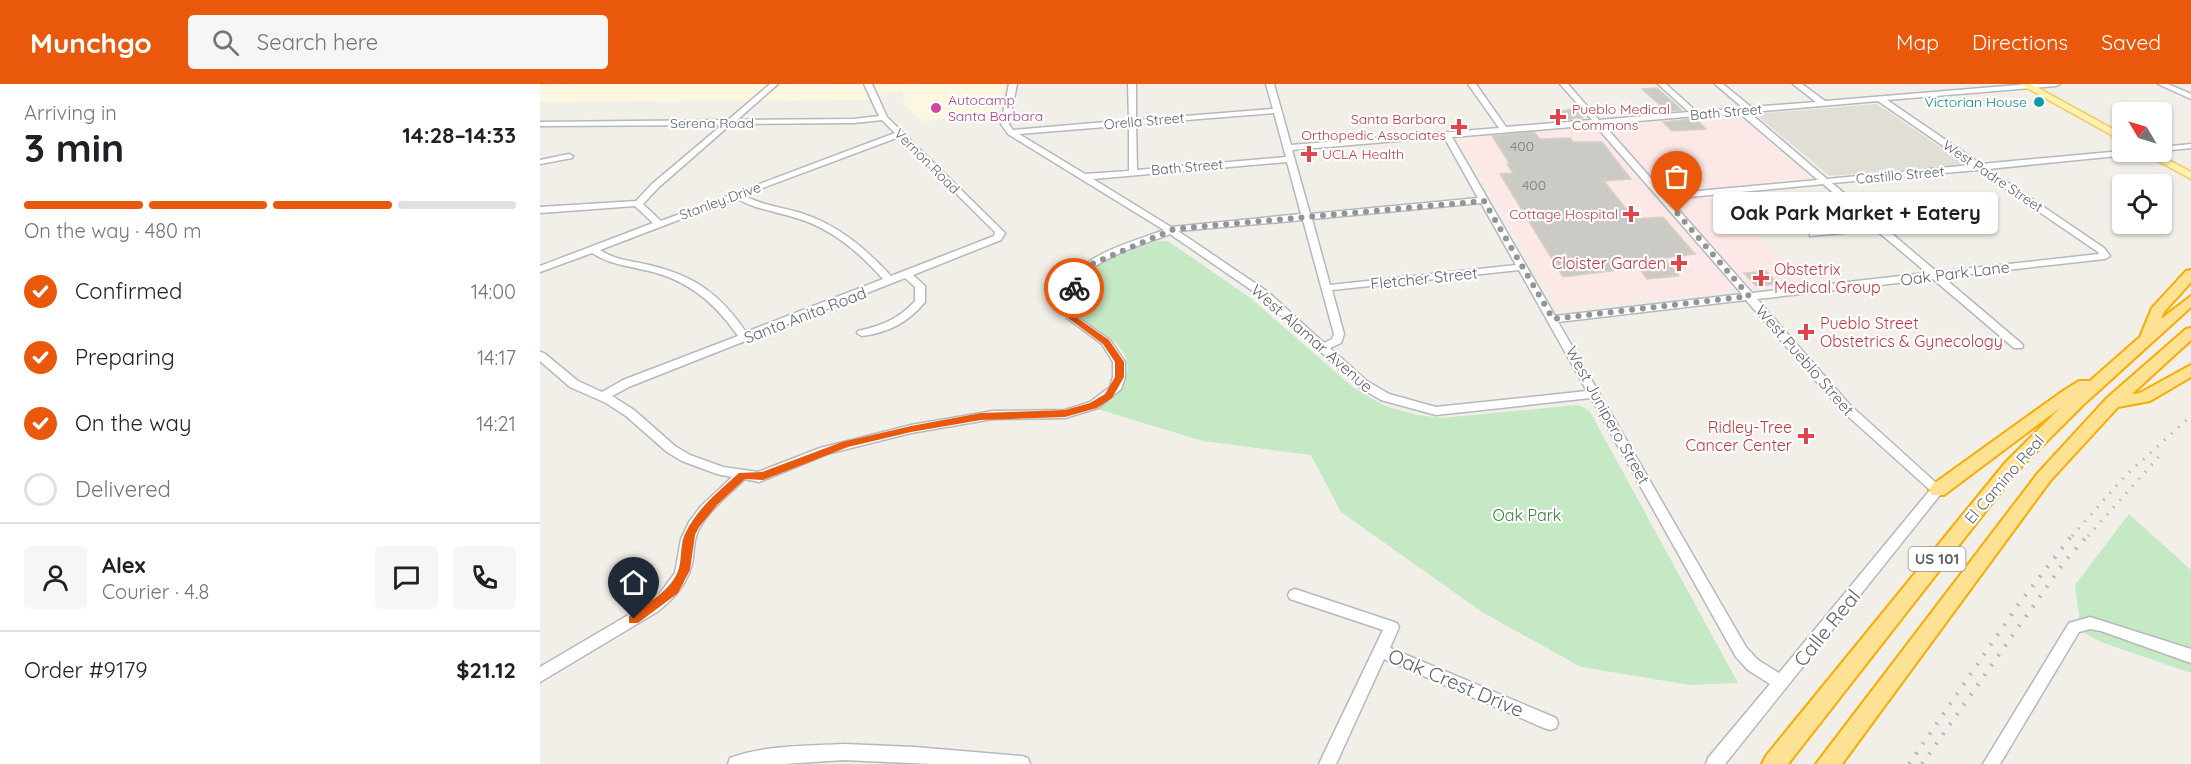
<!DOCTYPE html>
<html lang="en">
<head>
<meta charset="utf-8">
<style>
	body { margin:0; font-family:Quicksand,sans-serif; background:#f6f6f6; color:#202124; height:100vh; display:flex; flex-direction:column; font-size:22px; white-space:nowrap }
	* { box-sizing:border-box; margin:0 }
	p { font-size:20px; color:#757577 }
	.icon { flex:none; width:33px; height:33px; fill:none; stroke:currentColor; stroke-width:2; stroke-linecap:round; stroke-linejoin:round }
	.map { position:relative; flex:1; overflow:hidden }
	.details { display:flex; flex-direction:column; background:#fff; width:540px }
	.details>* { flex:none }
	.needle { width:39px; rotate:308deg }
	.fabs { position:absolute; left:1572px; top:18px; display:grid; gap:12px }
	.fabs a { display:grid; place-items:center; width:60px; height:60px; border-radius:6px; background:#fff; box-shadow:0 2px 4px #0004; font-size:30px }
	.pin { position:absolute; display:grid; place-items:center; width:51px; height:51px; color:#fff; margin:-62px -26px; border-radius:50% 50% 50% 0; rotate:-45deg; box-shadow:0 0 6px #0007 }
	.pin .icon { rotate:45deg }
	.courier { position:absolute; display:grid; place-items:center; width:60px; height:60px; margin:-30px; border:4px solid #ea580c; border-radius:50%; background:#fff; color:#222; box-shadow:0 2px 8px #0007 }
	.bubble { position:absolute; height:42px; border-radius:6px; background:#fff; box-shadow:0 2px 4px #0004; font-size:20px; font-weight:800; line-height:42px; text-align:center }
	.overview em { font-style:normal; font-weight:800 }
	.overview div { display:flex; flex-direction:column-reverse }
	.overview { display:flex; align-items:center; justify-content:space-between; height:102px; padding:0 24px }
	h1 { font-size:39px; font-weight:800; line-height:45px }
	.bar { display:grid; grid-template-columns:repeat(4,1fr); gap:9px 6px; align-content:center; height:72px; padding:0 24px }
	.bar i { height:8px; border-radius:4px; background:#e0e0e0 }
	.bar .current { background:#ea580c }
	.bar p { grid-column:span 4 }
	.line { display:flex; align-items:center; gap:15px; padding:0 24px; border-top:2px solid #e0e0e0 }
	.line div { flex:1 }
	.round { display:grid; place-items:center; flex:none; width:63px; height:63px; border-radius:6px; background:#f6f6f6 }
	ol { padding:0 24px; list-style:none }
	li { display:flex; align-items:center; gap:18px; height:66px }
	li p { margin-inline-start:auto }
	li .icon { padding:6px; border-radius:50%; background:#ea580c; color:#fff; stroke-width:4 }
	li:last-child { color:#757577 }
	li i { width:33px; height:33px; border:3px solid #e0e0e0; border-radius:50% }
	header { display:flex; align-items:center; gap:36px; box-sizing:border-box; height:84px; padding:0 30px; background:#ea580c; color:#fff }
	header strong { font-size:28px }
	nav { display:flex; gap:33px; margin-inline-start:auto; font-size:21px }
	.search { width:420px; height:54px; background:#f6f6f6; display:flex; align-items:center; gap:15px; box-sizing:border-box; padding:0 21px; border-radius:6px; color:#757577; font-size:22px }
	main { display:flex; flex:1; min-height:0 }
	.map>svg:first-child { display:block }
</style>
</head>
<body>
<header>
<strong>Munchgo</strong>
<div class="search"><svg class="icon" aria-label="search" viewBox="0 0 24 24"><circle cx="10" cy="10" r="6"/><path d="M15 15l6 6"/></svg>Search here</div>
<nav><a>Map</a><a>Directions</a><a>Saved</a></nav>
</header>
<main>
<section class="details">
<div class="overview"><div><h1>3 min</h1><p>Arriving in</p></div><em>14:28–14:33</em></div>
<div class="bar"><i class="current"></i><i class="current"></i><i class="current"></i><i></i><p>On the way · 480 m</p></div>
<ol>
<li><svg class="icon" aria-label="check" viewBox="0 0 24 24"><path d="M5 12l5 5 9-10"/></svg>Confirmed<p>14:00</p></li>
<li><svg class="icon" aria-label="check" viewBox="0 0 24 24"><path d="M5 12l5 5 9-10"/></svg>Preparing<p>14:17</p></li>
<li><svg class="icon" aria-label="check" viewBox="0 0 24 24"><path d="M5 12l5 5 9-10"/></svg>On the way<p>14:21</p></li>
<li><i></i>Delivered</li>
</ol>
<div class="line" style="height:108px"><a class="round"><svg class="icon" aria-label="person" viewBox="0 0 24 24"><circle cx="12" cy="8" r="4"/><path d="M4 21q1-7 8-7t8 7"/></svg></a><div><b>Alex</b><p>Courier · 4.8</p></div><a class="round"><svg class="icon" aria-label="chat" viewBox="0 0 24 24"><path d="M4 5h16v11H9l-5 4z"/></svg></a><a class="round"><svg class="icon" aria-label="phone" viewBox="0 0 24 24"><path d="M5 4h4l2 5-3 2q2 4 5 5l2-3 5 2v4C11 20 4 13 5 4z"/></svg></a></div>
<div class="line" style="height:78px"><div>Order #9179</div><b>$21.12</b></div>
</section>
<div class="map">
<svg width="1651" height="680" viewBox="0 0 1651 680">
	<rect width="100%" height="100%" fill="#f1efe8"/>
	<path fill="#fef7e0" d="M43 0 336 1 466 0 457 28 383 37 366 23 362 7 323 16 0 18V2Z"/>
	<path fill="#e1ded6" d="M1337 20 1425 80 1290 92 1215 30Z"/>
	<path fill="#fce8e6" d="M1198 32 1271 94 1192 102 1239 149 1220 152 1268 199 1019 225 919 57 923 54Z"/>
	<g fill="#c5e8c5">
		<path d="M617 157H628L709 213 814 304 845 322 877 331 902 334 1038 321 1049 326 1198 599 1150 601 1041 583 942 528 801 428 771 371 663 357 557 325C585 310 602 278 571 255 562 248 547 243 540 234 535 227 540 201 543 193L564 177Z"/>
		<path d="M1589 430 1651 486V589L1561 558 1541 547 1535 501Z"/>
	</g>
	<g fill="#cccac5" stroke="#d6d1c6" stroke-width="1.5">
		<path d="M1117 4 1142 26 1121 28 1116 23 1121 22 1102 5Z"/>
		<path d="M1035 24 1043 34 1024 36 1017 28Z"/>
		<path d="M1151 35 1157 36 1166 45 1132 47 1123 38Z"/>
		<path d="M994 48 1000 55 1030 54 1033 58H1062L1091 95 1064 97 1094 135 1123 133 1155 170 1124 174 1139 192 1107 195 1096 180 1076 182 1079 186 1023 193 960 90 973 89 967 80H970L952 52Z"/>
		<path d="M1226 187 1238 200 1216 202 1204 189Z"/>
	</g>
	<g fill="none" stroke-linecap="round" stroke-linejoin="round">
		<g stroke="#b5b8bc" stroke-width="3">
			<g id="minor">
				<path d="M230 0H238L197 36 314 35 339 32 324 0H332L347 33 465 149 461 156 373 191 385 202V218C369 238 347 249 322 252L317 249 318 247C341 242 359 235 375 217V203L365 194 91 302 72 312 94 326 135 362 150 371 183 383 218 388 280 364 371 341 453 327 525 326 550 318 570 303 573 293V278L562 260 527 234C528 223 526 207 531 197 545 169 596 157 624 146L468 50 461 40 469 0H477L469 40 473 46 589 36 588 0H596V36L733 25 726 0H734L751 61 959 44 928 0H936L966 43 1052 36 1020 0H1028L1059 36 1149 28 1118 0H1126L1157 28 1203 24 1175 0H1183L1211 23 1276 18 1253 0H1262L1285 17 1490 0H1520L1516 2 1347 16 1441 80 1582 67 1601 68 1597 70 1448 85 1564 164 1570 172 1565 175 1403 193 1482 260 1483 262 1482 264H1474L1393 195 1217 215 1309 320 1404 406 1185 680H1166L1168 674 1230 600 1208 586 1196 573 1051 314 896 331 841 316 819 303 720 212 630 150C608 159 547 176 540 200 537 209 538 223 537 233L570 256 585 278V293L581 305 558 324 525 334 453 335 371 349 287 370 219 398 205 395C190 410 171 424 160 443 154 453 154 464 153 475 149 498 135 514 117 528L0 598V583L107 520 120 509 135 489 141 455 149 438 161 422 192 393 177 390 142 377 127 368 86 332 66 319 30 303 0 277V268L4 269 38 297 62 308 83 296 198 252C173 216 144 193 100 185 83 181 67 179 52 169L0 188V182L113 139 95 122 0 129V123L96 117 112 100 182 41 0 42V38L188 36ZM1338 17 1431 81 1287 95 1211 30V28ZM1203 28 1204 33 1278 96 1125 110 1063 40ZM734 29 746 73 597 86 596 40ZM342 36 355 49 121 137 103 120 118 104 191 40 314 39ZM589 41V87L545 90 479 50ZM1055 41 1202 210 1015 232 912 53ZM359 53 455 148 454 152 351 192C325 164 298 141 261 129 242 123 222 122 204 111ZM904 53 938 114 770 130 752 66ZM747 78 761 130 631 143 553 95ZM1438 86 1558 168 1559 170 1397 188 1292 99ZM1283 100 1331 141 1273 147 1270 148V152L1336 146 1387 189 1212 209 1129 115ZM196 114C214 125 234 127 253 133 290 143 318 167 343 195L206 248C180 210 155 192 109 181 92 177 75 176 60 166ZM941 119 976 181 790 201 772 135ZM763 136 794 250 792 255 784 259 728 208 638 147ZM979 186 1047 307 896 323 849 310 827 297 790 264 801 259 804 250 792 206ZM1206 216 1301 326 1390 406 1239 589 1218 576 1206 563 1018 238Z"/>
				<path d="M1618 0H1628L1651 10V15Z"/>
				<path d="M1651 60V64L1622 67V63Z"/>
				<path d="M29 70 33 72 32 74 0 80V76Z"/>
				<path d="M755 505 857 539 859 543 850 564 1016 634 1018 639 1016 644 1010 646 1004 644 844 575 796 680H779L843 546 750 515 748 511 750 507Z"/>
				<path d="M1550 533 1651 565V579L1561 547 1550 545 1539 548 1460 680H1443L1529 539Z"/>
				<path d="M304 660 374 663 482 672 488 674 490 680H392L304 676 244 680H188L190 674C223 661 269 662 304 660Z"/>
			</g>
		</g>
		<g stroke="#f2c960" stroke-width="3">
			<g id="major">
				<path d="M1480 0H1491L1582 50V57Z"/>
				<path d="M1602 68H1614L1651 88V95Z"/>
			</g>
		</g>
		<g stroke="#f9ab00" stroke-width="4">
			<g id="highway">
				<path d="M1651 186V198L1624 228 1621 235 1651 212V223L1543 321 1477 387 1248 680H1222L1226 672 1465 379 1520 324 1404 411H1392L1389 406 1392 401 1520 309 1539 297H1550L1600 253 1612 224 1646 187Z"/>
				<path d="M1651 244V256L1592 310 1600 309 1651 281V293L1610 317 1578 323 1510 397 1302 680H1276L1498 389 1567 314 1646 245Z"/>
			</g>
		</g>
		<use href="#minor" fill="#fff" fill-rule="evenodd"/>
		<use href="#major" fill="#fff2af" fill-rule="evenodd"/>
		<use href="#highway" fill="#fde293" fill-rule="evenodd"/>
		<g stroke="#b6b7b8" stroke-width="3" stroke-dasharray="1.5 8" stroke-linecap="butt">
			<path d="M1532 452 1585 392 1651 332"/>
			<path d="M1548 452 1624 367"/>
		</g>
		<g stroke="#b6b7b8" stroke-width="4" stroke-dasharray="2 10" stroke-linecap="butt">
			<path d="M1369 680 1478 521 1533 450"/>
			<path d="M1382 680 1525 477 1549 450"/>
		</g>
	</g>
	<path fill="#ea580c" d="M532 202 538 204 536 233 569 256 584 278V293L572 314 557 324 525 333 441 336 371 348 308 363 223 396 205 395 177 421 159 443 155 451 150 486 138 509 98 539H89V532C107 519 133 506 139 484 142 473 140 458 146 448 158 424 179 407 199 389L222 388 302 358 371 342 441 329 525 326 550 319 565 310 575 293V278L563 260 528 234Z"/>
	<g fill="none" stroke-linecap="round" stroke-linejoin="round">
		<path stroke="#929495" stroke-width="6" stroke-dasharray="0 10.8" d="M534 204 539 190 552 180 634 145 944 117 1013 235 1209 212 1137 129"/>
	</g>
	<circle fill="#0f9aa8" stroke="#fff" stroke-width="2" cx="1499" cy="18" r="6"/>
	<circle fill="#d1479c" stroke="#fff" stroke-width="2" cx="396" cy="24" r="6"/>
	<g fill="#e0444e" stroke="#fff" stroke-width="2">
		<path d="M1015 24h6v6h6v6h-6v6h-6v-6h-6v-6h6z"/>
		<path d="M916 34h6v6h6v6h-6v6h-6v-6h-6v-6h6z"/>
		<path d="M766 61h6v6h6v6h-6v6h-6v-6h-6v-6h6z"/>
		<path d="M1088 121h6v6h6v6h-6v6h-6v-6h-6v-6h6z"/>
		<path d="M1136 170h6v6h6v6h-6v6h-6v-6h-6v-6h6z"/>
		<path d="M1218 185h6v6h6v6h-6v6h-6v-6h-6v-6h6z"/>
		<path d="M1263 239h6v6h6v6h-6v6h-6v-6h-6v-6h6z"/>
		<path d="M1263 343h6v6h6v6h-6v6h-6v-6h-6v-6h6z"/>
	</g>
	<g text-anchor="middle" stroke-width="4.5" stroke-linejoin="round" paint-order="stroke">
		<g font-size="14" fill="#b23c85" stroke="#fff" text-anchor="start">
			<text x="408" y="21">Autocamp<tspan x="408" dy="16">Santa Barbara</tspan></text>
		</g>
		<g font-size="14" fill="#0d838f" stroke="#fff" text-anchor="end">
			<text x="1487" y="23">Victorian House</text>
		</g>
		<g font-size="14" fill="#be3a42" stroke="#fff" text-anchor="start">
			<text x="1032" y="30">Pueblo Medical<tspan x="1032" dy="16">Commons</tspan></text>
			<text x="906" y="40" text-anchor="end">Santa Barbara<tspan x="906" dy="16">Orthopedic Associates</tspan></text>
			<text x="782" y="75">UCLA Health</text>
			<text x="1078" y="135" text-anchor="end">Cottage Hospital</text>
		</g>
		<g font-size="14" fill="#5f6368" stroke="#fff">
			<text transform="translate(1186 28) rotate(-5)" y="5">Bath Street</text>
			<text transform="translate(604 37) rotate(-5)" y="5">Orella Street</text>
			<text x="172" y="44">Serena Road</text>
			<text transform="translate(387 77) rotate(45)" y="5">Vernon Road</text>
			<text transform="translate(647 83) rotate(-5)" y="5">Bath Street</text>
			<text transform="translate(1360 91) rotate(-5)" y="5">Castillo Street</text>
			<text transform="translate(1453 92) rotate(34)" y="5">West Padre Street</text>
			<text transform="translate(180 117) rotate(-20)" y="5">Stanley Drive</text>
		</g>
		<g font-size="14" fill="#7a7d7f">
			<text x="982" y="67">400</text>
			<text x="994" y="106">400</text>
		</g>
		<rect fill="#fff" stroke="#8f9295" stroke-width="1.5" x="1368.5" y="463" width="57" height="24" rx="4.5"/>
		<g font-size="15" font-weight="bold" fill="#5f6368">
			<text x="1397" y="480">US 101</text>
		</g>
		<g font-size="16" fill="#be3a42" stroke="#fff" text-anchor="end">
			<text x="1126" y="185">Cloister Garden</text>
			<text x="1234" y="191" text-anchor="start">Obstetrix<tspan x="1234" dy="18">Medical Group</tspan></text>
			<text x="1280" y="245" text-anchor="start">Pueblo Street<tspan x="1280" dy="18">Obstetrics &amp; Gynecology</tspan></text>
			<text x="1252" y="349">Ridley-Tree<tspan x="1252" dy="18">Cancer Center</tspan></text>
		</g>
		<g font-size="16" fill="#5f6368" stroke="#fff">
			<text transform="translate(1415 189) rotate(-7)" y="6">Oak Park Lane</text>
			<text transform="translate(884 194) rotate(-6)" y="6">Fletcher Street</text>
			<text transform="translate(265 231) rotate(-21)" y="6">Santa Anita Road</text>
			<text transform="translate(772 254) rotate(41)" y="6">West Alamar Avenue</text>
			<text transform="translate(1265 276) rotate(49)" y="6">West Pueblo Street</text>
			<text transform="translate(1068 331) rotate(61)" y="6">West Junipero Street</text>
			<text transform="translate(1464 395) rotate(-49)" y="6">El Camino Real</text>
		</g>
		<g font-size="16" fill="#348238" stroke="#fff">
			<text x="987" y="437">Oak Park</text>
		</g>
		<g font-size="20" fill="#5f6368" stroke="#fff">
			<text transform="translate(1287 544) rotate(-51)" y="7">Calle Real</text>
			<text transform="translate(916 599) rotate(23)" y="7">Oak Crest Drive</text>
		</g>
	</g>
</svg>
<div class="fabs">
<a><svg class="needle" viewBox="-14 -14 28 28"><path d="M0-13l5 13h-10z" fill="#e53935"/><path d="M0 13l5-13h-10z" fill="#757577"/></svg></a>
<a><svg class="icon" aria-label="locate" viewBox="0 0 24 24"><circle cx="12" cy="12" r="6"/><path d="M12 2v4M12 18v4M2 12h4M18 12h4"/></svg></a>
</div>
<div class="pin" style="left:1137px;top:129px;background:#ea580c"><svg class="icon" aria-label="bag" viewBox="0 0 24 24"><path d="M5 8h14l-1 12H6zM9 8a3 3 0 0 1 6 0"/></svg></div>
<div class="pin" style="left:94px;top:535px;background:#1f2937"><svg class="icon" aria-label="home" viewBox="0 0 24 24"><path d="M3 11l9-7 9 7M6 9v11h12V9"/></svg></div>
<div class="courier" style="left:534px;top:204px"><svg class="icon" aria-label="bike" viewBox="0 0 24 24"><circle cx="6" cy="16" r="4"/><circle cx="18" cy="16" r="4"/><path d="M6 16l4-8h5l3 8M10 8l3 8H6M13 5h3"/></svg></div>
<div class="bubble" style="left:1173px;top:108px;width:285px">Oak Park Market + Eatery</div>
</div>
</main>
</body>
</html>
